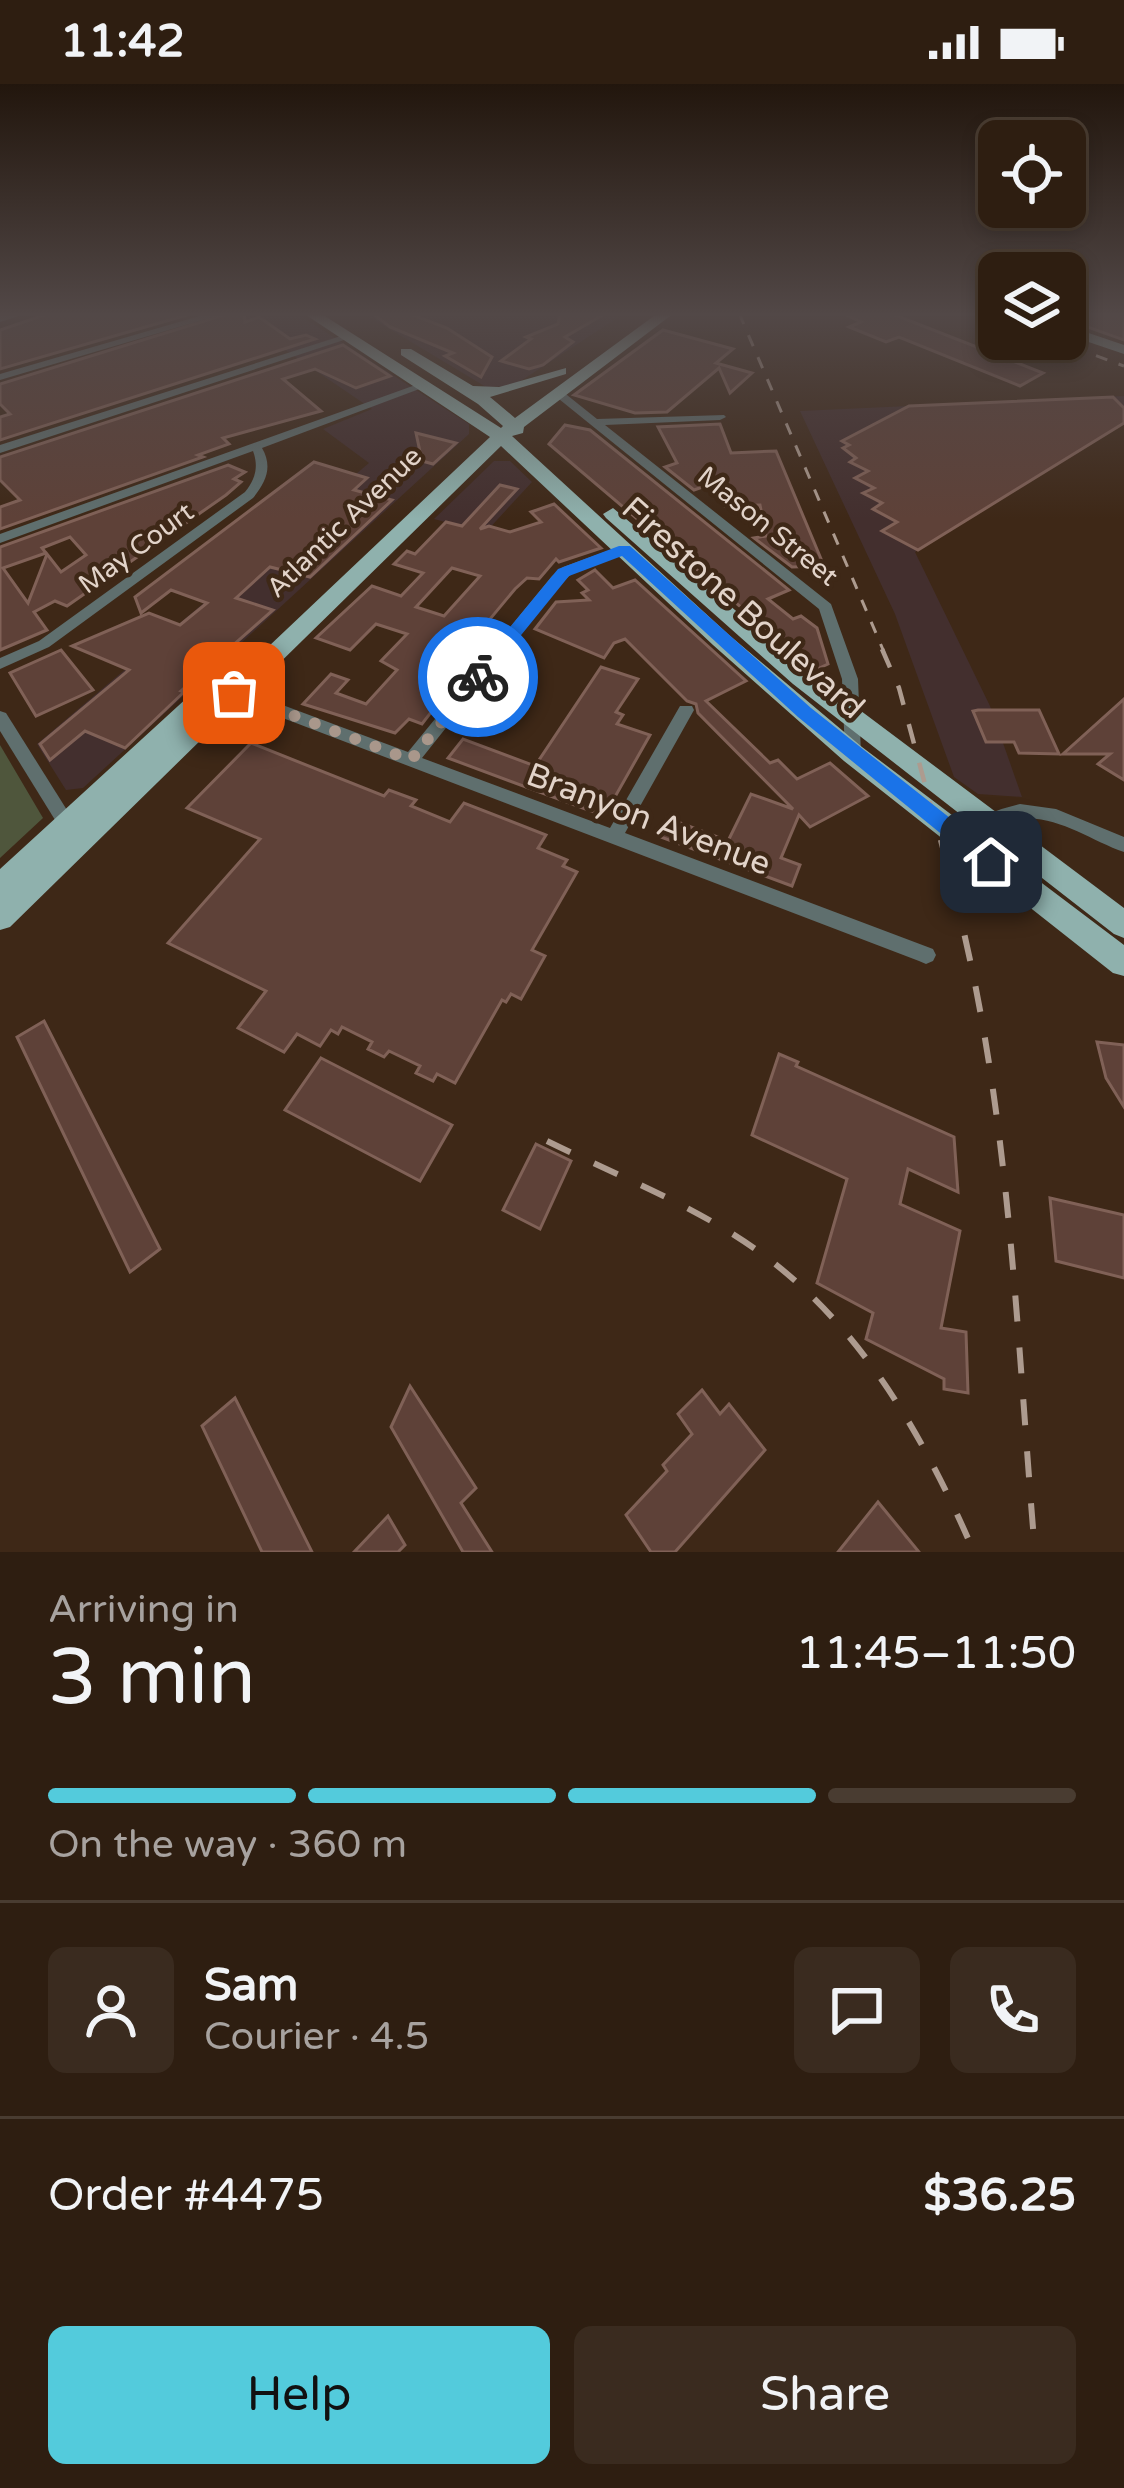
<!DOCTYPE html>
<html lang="en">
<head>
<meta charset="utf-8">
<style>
	body { margin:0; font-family:"Varela Round",sans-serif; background:#3a2b1f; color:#f1f3f6; height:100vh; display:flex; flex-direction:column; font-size:45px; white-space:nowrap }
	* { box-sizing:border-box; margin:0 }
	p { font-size:39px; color:#a7a29f }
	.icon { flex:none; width:66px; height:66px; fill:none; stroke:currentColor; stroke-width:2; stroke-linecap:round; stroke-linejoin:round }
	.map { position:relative; height:1468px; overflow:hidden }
	.details { display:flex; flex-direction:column; background:#2e1e11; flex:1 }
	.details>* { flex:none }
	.controls { position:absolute; left:978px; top:36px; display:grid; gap:24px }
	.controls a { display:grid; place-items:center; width:108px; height:108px; border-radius:18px; background:#2e1e11; box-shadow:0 6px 18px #0003,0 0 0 3px #493c31; font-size:60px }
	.pin { position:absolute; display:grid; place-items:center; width:102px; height:102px; color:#fff; margin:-51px; border-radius:24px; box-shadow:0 6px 18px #0006 }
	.courier { position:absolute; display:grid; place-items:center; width:120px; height:120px; margin:-60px; border:9px solid #1a73e8; border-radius:50%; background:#fff; color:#222; box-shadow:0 3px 15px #0007 }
	.head em { font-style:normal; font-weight:600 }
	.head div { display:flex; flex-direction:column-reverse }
	.head { display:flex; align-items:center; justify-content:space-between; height:204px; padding:0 48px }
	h1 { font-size:78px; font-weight:600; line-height:90px }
	.bar { display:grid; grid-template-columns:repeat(4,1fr); gap:18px 12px; align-content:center; height:144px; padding:0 48px }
	.bar i { height:15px; border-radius:9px; background:#493c31 }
	.bar .current { background:#53cbdc }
	.bar p { grid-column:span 4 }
	.line { display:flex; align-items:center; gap:30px; padding:0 48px; border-top:3px solid #493c31 }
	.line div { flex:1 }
	.round { display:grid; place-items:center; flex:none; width:126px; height:126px; border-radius:18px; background:#3a2b1f }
	.primary-button { display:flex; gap:24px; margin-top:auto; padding:24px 48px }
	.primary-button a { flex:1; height:138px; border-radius:18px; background:#53cbdc; color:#111; font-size:48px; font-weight:600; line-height:138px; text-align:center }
	.primary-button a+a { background:#3a2b1f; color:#f1f3f6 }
	.status { display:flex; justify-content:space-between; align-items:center; height:84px; padding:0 60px; background:#2e1e11; direction:ltr }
	.status svg { height:33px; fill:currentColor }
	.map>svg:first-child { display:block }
</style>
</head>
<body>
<div class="status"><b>11:42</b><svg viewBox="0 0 49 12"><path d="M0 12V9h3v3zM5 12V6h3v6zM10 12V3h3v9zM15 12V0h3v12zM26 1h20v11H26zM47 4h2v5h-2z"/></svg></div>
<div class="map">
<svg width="1124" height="1468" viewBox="0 0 1124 1468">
	<rect width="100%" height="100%" fill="#3e2817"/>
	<g fill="#432f2e">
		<path d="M231 229H296L469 340V350L83 704 66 706 37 660 369 379 323 345 372 325Z"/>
		<path d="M363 229H625L513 302 486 303Z"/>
		<path d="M1124 312V339L915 468 990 622 1022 713 978 710 954 693 895 530 800 327Z"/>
		<path d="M494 377H510L532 398 485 449 434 435Z"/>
	</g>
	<path fill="#4f563c" d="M0 661 43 734 0 774Z"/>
	<g fill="#5e4138" stroke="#806157" stroke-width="3" fill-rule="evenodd">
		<path d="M50 229H194L0 285V246Z"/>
		<path d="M230 229H244L245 238 259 233 290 255 306 251 315 255 0 356V333L10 330 0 320V300Z"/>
		<path d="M372 229H408L447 244 492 273 481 293 445 272 453 269 390 243Z"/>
		<path d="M560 229H606L565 253 573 258 543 281 529 285 501 277 531 255 526 253 558 240Z"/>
		<path d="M842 229H890L1043 289 1020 302 899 253 886 258 849 243 861 238Z"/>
		<path d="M1065 229H1124V256L1065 235Z"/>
		<path d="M663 246 733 265 716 279 752 289 730 309 719 284 667 328 635 329 574 311Z"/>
		<path d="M343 261 390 292 356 304 315 285 283 295 321 327 223 354 229 360 198 371 203 373 0 445V423L20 416 0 396V373Z"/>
		<path d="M1113 313 1124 324V339L918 466 882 447 897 438 873 425 882 419 863 409 874 404 855 394 868 387 850 378 856 374 843 364 849 361 842 357 909 322Z"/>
		<path d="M720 340 731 369 776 367 824 482 792 483 754 454 766 452 760 421 725 422 717 398 694 406 665 383 677 379 658 343Z"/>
		<path d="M565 341 590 346 789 506 768 515 793 535 801 532 817 544 828 580 815 586 549 360Z"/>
		<path d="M416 349 456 359 433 380 422 377Z"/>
		<path d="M314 378 367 394 354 406 392 416 310 493 270 483 236 514 273 526 181 607 184 608 125 664 85 647 50 676 40 660 129 586 72 562 149 529 180 541 207 519 171 506 141 529 135 513Z"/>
		<path d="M228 381 245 388 234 395 241 398 226 411 67 522 55 517 34 528 47 546 0 566V463ZM70 453 86 471 61 488 47 470 28 519 3 484 46 469 42 464Z"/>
		<path d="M500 401 517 405 480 445 489 442 510 448 541 438 531 428 554 420 601 464 559 478 556 475 539 495 527 494 515 505 436 600 449 605 422 640 409 635 395 649 303 620 331 590 348 596 336 609 366 620 397 586 381 577 407 550 376 540 350 566 316 554 372 502 401 512 423 489 394 480 407 467 415 470 446 438 462 442ZM452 484 480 492 444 532 416 523Z"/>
		<path d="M595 486 613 504 635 496 746 597 706 617 770 679 778 676 797 695 830 679 868 712 810 743 799 731 781 774 800 781 792 802 658 752 667 734 728 757 751 710 793 725 698 629 696 620 687 617 625 555 614 559 604 574 535 545 556 518 589 516 582 509 588 506 578 496Z"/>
		<path d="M61 566 93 606 36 632 10 589Z"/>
		<path d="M601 583 638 595 616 628 623 631 617 640 650 651 607 727 596 729 448 674 463 655 535 682Z"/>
		<path d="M1124 615V696L1098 680 1110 670H1063Z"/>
		<path d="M978 626H1039L1059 670 1019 669 1014 658H986L973 627Z"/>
		<path d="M251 659 384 712 389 706 416 716 411 722 450 738 464 719 546 751 538 764 567 776 563 782 577 788 532 866 545 872 521 915 511 910 506 918 502 916 455 999 437 990 433 997 416 989 420 982 389 967 384 973 368 965 372 958 342 943 338 950 331 946 320 962 297 950 284 968 238 944 266 907 168 859 260 755 187 724Z"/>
		<path d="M44 937 160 1165 130 1188 17 953Z"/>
		<path d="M1097 958 1124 961V1023L1106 994Z"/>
		<path d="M779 970 798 978 796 982 954 1053 958 1108 908 1085 900 1120 960 1147 941 1244 966 1248 968 1309 944 1305V1295L866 1255 873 1229 817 1199 847 1095 752 1051Z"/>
		<path d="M321 974 452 1041 420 1097 285 1026Z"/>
		<path d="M536 1060 571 1077 540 1145 503 1126Z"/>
		<path d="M1050 1114 1124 1131V1194L1056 1177Z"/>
		<path d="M410 1302 476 1404 461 1419 492 1468H463L391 1343Z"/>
		<path d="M702 1306 720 1330 729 1320 765 1366 675 1468H651L626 1431 667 1387 663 1381 692 1350 678 1330Z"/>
		<path d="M235 1314 312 1468H262L202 1342Z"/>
		<path d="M878 1418 919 1468H838Z"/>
		<path d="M388 1432 405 1461 398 1468H354Z"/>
	</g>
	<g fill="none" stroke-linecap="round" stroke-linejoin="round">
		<g fill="#5f6f6e" fill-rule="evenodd">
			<path d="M12 229H28L0 238V232Z"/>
			<path d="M210 229H226L0 296V290Z"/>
			<path d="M344 251 353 253 0 369V361Z"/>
			<path d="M421 299 430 301 262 364C273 383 266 398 253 414L49 563 0 585V574L39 557 245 408C255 396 259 383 253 367L0 459V450Z"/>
			<path d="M554 307H562L597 335 724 331 726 333 720 336 605 341 831 520 858 595 861 670 859 674H847L845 670 842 595 819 525 554 311Z"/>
			<path d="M624 461 629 462V468L573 489 562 498 422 674 610 744 680 622H692L694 626 625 749 933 865 936 871 933 877 926 880 919 877 220 610 218 606 220 602H232L408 668 552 492 563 483Z"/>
			<path d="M0 627 6 629 72 734 75 739 72 744H60L0 647Z"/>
			<path d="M1020 720 1056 725 1124 753V768C1084 754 1040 718 997 743L1000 778 998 783H984L979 740C988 727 1005 724 1020 720Z"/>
		</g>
		<path fill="#7a9491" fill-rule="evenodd" d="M1065 241 1124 261V270L1065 250Z"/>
		<g fill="#8fb1ad" fill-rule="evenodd">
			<path d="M303 229H320L501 344 503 342 478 320 401 271V265H411L473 302 499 303 566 284V290L490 313 515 334 658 229H674L524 343 523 349 512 352 729 551 862 663 1124 861V892L1113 889 844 677 713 561 501 362 10 843 0 846V785L213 590 221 588 233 596 490 353Z"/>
			<path d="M613 424 809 588 1124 824V854L1114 850 793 600 606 434 603 430Z"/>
		</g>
		<g stroke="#ad9b8f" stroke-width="3" stroke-dasharray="12 12" stroke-linecap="butt">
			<path d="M739 229 884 568"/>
			<path d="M980 229 999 236"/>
			<path d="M1051 255 1124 282"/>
		</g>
		<path stroke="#ad9b8f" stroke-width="4.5" stroke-dasharray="20 20" stroke-linecap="butt" d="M882 565 899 604 953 804"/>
		<g stroke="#ad9b8f" stroke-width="6" stroke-dasharray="26 26" stroke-linecap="butt">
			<path d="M952 801C1010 1017 1016 1246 1035 1468"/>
			<path d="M547 1057C618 1092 694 1121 758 1167 862 1242 924 1353 974 1468"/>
		</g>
	</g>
	<linearGradient id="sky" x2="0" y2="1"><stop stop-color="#22160d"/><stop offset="0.53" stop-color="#524847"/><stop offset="1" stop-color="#524847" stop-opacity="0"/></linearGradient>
	<rect width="1124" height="435" fill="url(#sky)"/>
	<path fill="#1a73e8" d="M619 462H630L811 624 998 772V784H983L798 633 622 472 569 492 484 597H472V589L558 485Z"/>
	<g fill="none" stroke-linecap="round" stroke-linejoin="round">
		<path stroke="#a9978b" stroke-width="12" stroke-dasharray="0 21.6" d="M234 609 411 676 478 593"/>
	</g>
	<g text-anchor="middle" stroke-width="9" stroke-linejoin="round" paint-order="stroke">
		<g font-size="27" fill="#e2d3c9" stroke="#3e2817">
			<text transform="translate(344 438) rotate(-44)" y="9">Atlantic Avenue</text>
			<text transform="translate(768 442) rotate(39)" y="9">Mason Street</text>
			<text transform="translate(136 464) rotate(-36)" y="9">May Court</text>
		</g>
		<g font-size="33" fill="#e2d3c9" stroke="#3e2817">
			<text transform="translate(744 523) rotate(42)" y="12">Firestone Boulevard</text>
			<text transform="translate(649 734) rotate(21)" y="12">Branyon Avenue</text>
		</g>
	</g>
</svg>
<div class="controls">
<a><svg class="icon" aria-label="locate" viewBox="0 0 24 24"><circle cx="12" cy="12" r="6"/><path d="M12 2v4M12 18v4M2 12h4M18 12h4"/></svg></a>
<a><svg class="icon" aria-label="layers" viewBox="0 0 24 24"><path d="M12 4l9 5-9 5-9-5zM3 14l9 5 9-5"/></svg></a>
</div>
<div class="pin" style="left:234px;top:609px;background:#ea580c"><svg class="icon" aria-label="bag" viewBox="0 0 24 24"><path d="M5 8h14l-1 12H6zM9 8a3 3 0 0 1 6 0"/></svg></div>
<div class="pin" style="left:991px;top:778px;background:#1f2937"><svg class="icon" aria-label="home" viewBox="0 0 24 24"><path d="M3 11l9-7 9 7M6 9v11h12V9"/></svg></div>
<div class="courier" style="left:478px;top:593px"><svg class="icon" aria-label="bike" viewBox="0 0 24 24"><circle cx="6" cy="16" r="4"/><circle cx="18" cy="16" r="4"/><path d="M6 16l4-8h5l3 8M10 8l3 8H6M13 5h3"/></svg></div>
</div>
<section class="details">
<div class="head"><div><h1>3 min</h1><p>Arriving in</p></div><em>11:45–11:50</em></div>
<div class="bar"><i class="current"></i><i class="current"></i><i class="current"></i><i></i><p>On the way · 360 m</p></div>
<div class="line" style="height:216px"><a class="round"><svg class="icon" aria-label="person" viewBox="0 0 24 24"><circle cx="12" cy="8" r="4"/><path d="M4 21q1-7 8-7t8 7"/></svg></a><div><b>Sam</b><p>Courier · 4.5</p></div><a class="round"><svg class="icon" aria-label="chat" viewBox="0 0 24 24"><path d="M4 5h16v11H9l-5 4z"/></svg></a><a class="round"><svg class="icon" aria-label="phone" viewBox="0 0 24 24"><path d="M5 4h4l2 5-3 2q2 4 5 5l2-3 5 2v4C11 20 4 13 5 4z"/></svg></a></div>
<div class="line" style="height:156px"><div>Order #4475</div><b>$36.25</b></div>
<div class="primary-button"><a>Help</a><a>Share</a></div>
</section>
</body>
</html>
